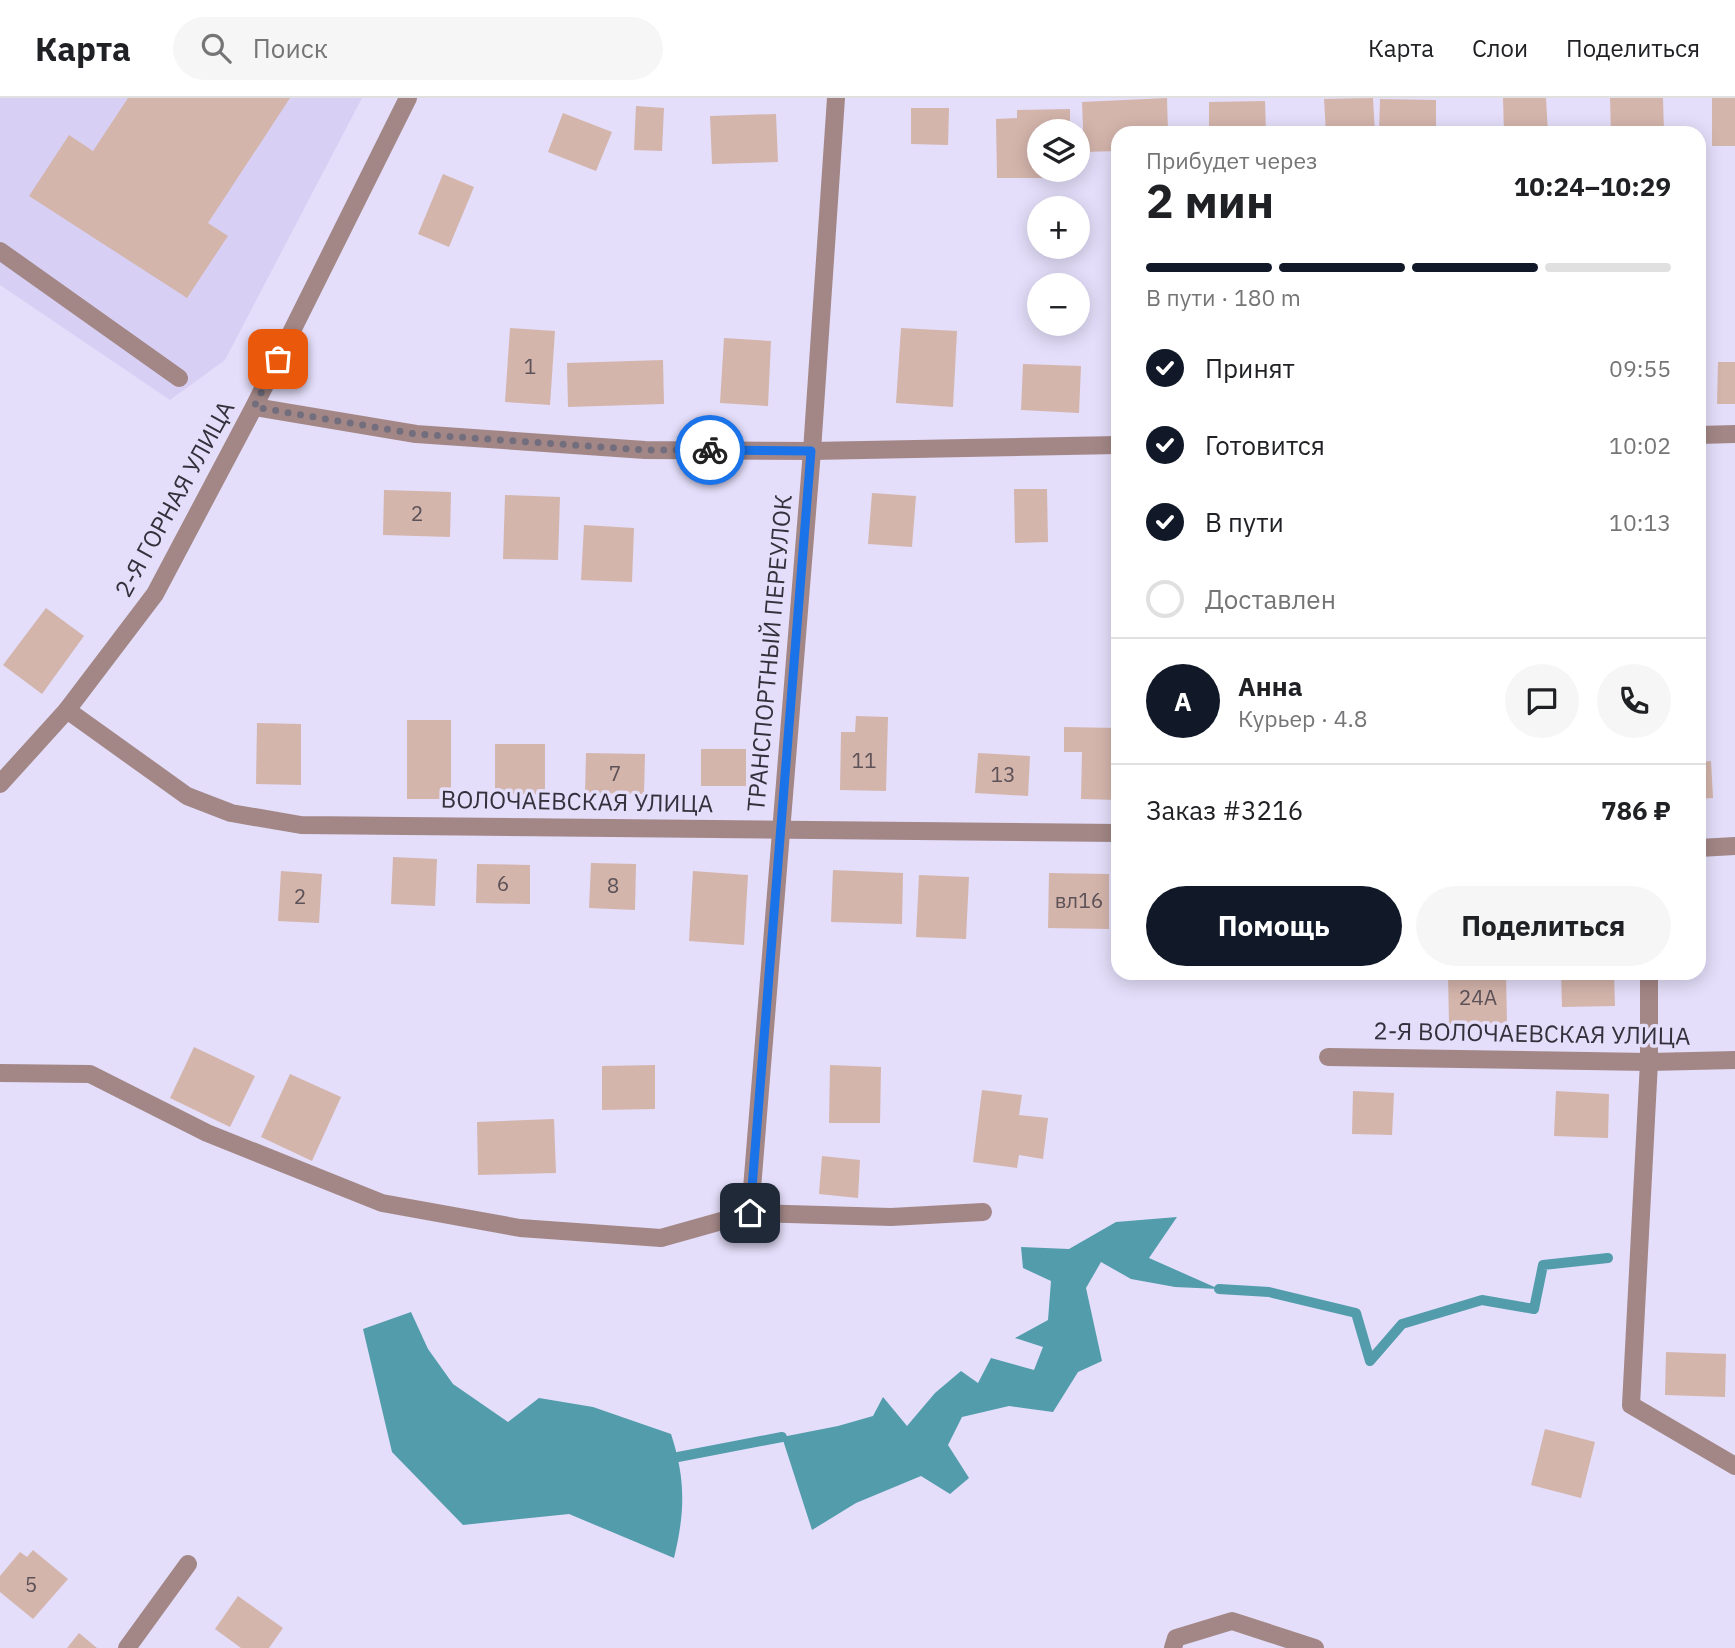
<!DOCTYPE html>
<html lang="ru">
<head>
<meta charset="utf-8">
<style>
	body { margin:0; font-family:"IBM Plex Sans",sans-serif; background:#f6f6f6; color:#202124; height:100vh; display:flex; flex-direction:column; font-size:26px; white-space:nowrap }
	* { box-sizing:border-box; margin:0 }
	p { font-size:23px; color:#757577 }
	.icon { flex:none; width:38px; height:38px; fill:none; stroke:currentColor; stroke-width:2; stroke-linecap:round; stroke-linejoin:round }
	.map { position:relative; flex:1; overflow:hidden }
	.panel { position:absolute; left:1111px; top:28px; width:595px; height:854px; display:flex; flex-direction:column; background:#fff; border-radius:21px; box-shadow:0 4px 18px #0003 }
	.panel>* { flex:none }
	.fabs { position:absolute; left:1027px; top:21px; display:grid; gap:14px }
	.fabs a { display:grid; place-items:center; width:63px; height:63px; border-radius:50%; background:#fff; box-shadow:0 4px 18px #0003; font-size:35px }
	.pin { position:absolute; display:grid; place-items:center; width:60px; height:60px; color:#fff; margin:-30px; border-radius:14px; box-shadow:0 4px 10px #0006 }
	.courier { position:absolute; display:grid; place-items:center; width:70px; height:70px; margin:-35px; border:5px solid #1a73e8; border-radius:50%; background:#fff; color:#222; box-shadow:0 2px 9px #0007 }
	.headline em { font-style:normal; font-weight:700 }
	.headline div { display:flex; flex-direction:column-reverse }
	.headline { display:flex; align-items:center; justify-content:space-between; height:119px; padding:0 35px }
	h1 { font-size:46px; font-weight:700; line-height:52px }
	.bar { display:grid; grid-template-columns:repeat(4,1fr); gap:10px 7px; align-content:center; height:84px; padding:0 35px }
	.bar i { height:9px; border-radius:5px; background:#e0e0e0 }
	.bar .active { background:#111827 }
	.bar p { grid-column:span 4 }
	.line { display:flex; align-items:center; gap:18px; padding:0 35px; border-top:2px solid #e0e0e0 }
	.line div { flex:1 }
	.round { display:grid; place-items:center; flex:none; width:74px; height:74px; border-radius:37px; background:#f6f6f6 }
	ol { padding:0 35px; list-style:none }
	li { display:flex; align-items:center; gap:21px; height:77px }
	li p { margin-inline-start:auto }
	li .icon { padding:7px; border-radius:50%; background:#111827; color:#fff; stroke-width:4 }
	li:last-child { color:#757577 }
	li i { width:38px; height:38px; border:4px solid #e0e0e0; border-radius:50% }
	.cta { display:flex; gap:14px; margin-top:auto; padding:14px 35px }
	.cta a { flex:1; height:80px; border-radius:42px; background:#111827; color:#fff; font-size:28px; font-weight:700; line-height:80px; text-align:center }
	.cta a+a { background:#f6f6f6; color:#202124 }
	header { display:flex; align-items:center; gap:42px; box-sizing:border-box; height:98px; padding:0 35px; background:#fff; border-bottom:2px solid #e0e0e0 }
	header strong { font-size:33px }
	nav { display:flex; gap:38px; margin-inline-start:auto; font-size:24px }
	.search { width:490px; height:63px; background:#f6f6f6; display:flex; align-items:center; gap:18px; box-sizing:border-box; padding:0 24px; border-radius:38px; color:#757577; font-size:26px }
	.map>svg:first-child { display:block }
</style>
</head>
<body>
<header>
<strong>Карта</strong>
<div class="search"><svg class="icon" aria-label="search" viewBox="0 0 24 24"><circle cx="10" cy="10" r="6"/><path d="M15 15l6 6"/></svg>Поиск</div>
<nav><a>Карта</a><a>Слои</a><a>Поделиться</a></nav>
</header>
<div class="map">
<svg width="1735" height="1550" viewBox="0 0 1735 1550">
	<rect width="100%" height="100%" fill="#e4defa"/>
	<path fill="#d8d0f4" d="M0 0H362L225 262 170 302 0 187Z"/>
	<g fill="#529cac">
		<path d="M1177 1119 1149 1160 1219 1191 1175 1189 1131 1181 1101 1164 1086 1190 1102 1263 1078 1274 1053 1314 1009 1308 962 1319 948 1347 969 1380 950 1396 921 1378 856 1405 812 1432 782 1339 838 1328 873 1318 883 1299 907 1328 935 1295 961 1273 978 1285 991 1260 1034 1272 1043 1249 1015 1240 1048 1222 1051 1183 1023 1170 1021 1149 1069 1151 1116 1124Z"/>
		<path d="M411 1214 428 1251 453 1286 508 1324 539 1300 593 1309 671 1336C686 1382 685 1414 674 1460L569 1416 463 1427 392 1354 363 1231Z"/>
	</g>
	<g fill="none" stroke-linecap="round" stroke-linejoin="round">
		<g stroke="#529cac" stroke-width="10">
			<path d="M1219 1191 1269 1194 1356 1215 1370 1263 1402 1226 1482 1202 1534 1211 1543 1167 1608 1160"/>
			<path d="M678 1359 782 1339"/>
		</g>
	</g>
	<g fill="#d4b5ac">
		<path d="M128 0H290L208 125 228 138 187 200 29 98 69 37 93 53Z"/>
		<path d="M1167 0 1168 35H1118V53L1084 54 1082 4Z"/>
		<path d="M1373 0 1375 35H1326L1324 1Z"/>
		<path d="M1503 0H1546L1548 35H1504Z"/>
		<path d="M1610 0H1663L1664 35H1611Z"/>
		<rect x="1712" y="0" width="23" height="48"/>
		<path d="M1380 1 1436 2V35H1379Z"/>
		<path d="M1265 3 1266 35H1209V4Z"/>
		<path d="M636 8 664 10 662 53 634 52Z"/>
		<path d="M911 10H949L948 47 911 46Z"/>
		<path d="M1070 11V33H1040V72H1070V80H997L996 21 1017 20V12Z"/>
		<path d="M563 15 612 34 596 73 548 54Z"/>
		<path d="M776 16 778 64 712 66 710 18Z"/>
		<path d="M443 76 474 89 449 149 418 136Z"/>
		<path d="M510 230 555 233 550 307 505 304Z"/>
		<path d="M901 230 957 233 953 309 896 305Z"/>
		<path d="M724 240 771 243 768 308 720 305Z"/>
		<path d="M663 262 664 306 568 309 567 265Z"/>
		<path d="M1718 264H1735V306H1717Z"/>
		<path d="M1023 266 1081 268 1079 315 1021 312Z"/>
		<path d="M1014 391H1047L1048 444 1015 445Z"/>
		<path d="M384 392 451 394 450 439 383 437Z"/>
		<path d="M872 395 916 398 912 449 868 446Z"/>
		<path d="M505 397 560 399 558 462 503 461Z"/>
		<path d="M584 427 634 430 632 484 581 482Z"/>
		<path d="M46 510 84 538 42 596 3 567Z"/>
		<path d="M856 618 888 619 886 693 840 692 841 634H855Z"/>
		<rect x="407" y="622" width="44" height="79"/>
		<path d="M257 625 301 626V687L256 686Z"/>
		<path d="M1064 629 1118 630V702L1081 701 1082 654H1064Z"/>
		<rect x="495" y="646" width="50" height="50"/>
		<rect x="701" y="651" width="45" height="37"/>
		<path d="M586 655 645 656 644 696 585 695Z"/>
		<path d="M978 655 1030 658 1028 698 975 695Z"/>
		<path d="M1711 663 1713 700 1699 701V664Z"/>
		<path d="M393 759 437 761 435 808 391 806Z"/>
		<path d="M591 765 636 766 635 812 589 810Z"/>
		<path d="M477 766 530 767V806L476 805Z"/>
		<path d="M833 772 903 775 902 826 831 824Z"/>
		<path d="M281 773 322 776 319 825 278 823Z"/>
		<path d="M693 773 748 777 744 847 689 843Z"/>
		<path d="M1049 775 1109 776V831L1048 830Z"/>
		<path d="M919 777 969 779 966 841 916 839Z"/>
		<path d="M1448 875H1506L1507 925 1449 926Z"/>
		<path d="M1561 875H1614L1615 908 1562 909Z"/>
		<path d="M194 949 255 978 230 1029 170 1000Z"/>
		<path d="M655 967V1011L602 1012V968Z"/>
		<path d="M830 967 881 969 880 1025H829Z"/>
		<path d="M290 976 341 999 312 1063 261 1039Z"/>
		<path d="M982 992 1022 997 1019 1017 1048 1020 1043 1061 1019 1057 1017 1070 973 1064Z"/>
		<path d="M1353 993 1394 995 1392 1037 1352 1036Z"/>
		<path d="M1556 993 1609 996 1608 1040 1554 1038Z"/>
		<path d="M554 1021 556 1075 478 1077 477 1024Z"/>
		<path d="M822 1058 860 1062 858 1100 819 1096Z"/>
		<path d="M1666 1254 1726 1256 1725 1299 1665 1297Z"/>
		<path d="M1545 1331 1595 1344 1581 1400 1531 1387Z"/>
		<path d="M33 1452 68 1481 33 1521 0 1494V1478L20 1454 27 1459Z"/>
		<path d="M238 1498 283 1530 269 1550H241L215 1531Z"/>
		<path d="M79 1535 97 1550H67Z"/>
	</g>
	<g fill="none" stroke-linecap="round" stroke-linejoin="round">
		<g stroke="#a38786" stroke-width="18">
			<path d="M0 153 179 280"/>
			<path d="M254 309 416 336 645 352 812 353 1118 347"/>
			<path d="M1699 337 1735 336"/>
			<path d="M67 612 187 698 231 715 301 727 1118 735"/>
			<path d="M0 686 67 612 155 496 254 309 408 0"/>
			<path d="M1699 750 1735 748"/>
			<path d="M1649 875V964L1631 1307 1735 1368"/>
			<path d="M1328 959 1649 964 1735 962"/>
			<path d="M0 975 90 976 207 1035 382 1105 520 1130 661 1140 750 1115 891 1119 983 1114"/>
			<path d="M750 1115 812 353 836 0"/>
			<path d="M127 1550 188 1466"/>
			<path d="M1173 1550 1176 1540 1232 1523 1315 1550"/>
		</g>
	</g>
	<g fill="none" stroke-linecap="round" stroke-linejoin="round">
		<path stroke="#726e7e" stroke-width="7" stroke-dasharray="0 12.6" d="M278 261 254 309 416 336 645 352H710"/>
		<path stroke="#1a73e8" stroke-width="9" d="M710 352 811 353 750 1115"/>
	</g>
	<g text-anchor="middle" stroke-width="7" stroke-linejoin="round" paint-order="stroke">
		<g font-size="21" fill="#5c5258">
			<text x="530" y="276">1</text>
			<text x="417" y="423">2</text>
			<text x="864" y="670">11</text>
			<text x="615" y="683">7</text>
			<text x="1003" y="684">13</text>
			<text x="503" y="793">6</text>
			<text x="613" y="795">8</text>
			<text x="300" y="806">2</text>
			<text x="1079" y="810">вл16</text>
			<text x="1478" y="907">24А</text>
			<text x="31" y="1494">5</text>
		</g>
		<g font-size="24" fill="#34313c" stroke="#e4defa">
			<text transform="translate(175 401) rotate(-61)" y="8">2-Я ГОРНАЯ УЛИЦА</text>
			<text transform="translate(770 555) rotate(-85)" y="8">ТРАНСПОРТНЫЙ ПЕРЕУЛОК</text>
			<text transform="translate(577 704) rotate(1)" y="8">ВОЛОЧАЕВСКАЯ УЛИЦА</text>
			<text transform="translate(1532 936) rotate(1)" y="8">2-Я ВОЛОЧАЕВСКАЯ УЛИЦА</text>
		</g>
	</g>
</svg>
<div class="fabs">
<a><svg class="icon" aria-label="layers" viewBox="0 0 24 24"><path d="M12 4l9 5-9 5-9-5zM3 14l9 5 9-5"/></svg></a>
<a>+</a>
<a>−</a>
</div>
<div class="pin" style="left:278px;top:261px;background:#ea580c"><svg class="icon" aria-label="bag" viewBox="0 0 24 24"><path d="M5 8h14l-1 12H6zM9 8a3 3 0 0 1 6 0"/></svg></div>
<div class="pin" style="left:750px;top:1115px;background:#1f2937"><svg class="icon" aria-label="home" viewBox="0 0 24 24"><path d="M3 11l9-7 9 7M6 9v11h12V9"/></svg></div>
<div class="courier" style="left:710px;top:352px"><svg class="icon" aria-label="bike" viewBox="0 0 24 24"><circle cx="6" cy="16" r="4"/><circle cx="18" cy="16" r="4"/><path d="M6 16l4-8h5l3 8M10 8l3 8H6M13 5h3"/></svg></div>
<section class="panel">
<div class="headline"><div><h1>2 мин</h1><p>Прибудет через</p></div><em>10:24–10:29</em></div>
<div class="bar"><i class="active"></i><i class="active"></i><i class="active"></i><i></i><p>В пути · 180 m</p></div>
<ol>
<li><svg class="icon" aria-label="check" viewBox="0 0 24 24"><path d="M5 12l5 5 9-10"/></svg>Принят<p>09:55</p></li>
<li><svg class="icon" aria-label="check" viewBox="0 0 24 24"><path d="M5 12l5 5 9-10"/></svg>Готовится<p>10:02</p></li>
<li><svg class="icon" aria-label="check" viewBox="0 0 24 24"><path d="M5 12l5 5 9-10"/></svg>В пути<p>10:13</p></li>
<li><i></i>Доставлен</li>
</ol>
<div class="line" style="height:126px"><b class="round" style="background:#111827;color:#fff">А</b><div><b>Анна</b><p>Курьер · 4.8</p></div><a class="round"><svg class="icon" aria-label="chat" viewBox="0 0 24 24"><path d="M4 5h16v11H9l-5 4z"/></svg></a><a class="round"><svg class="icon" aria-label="phone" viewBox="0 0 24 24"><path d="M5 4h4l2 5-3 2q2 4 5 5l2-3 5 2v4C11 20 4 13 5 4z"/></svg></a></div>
<div class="line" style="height:91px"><div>Заказ #3216</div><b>786 ₽</b></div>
<div class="cta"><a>Помощь</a><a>Поделиться</a></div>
</section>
</div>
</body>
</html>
